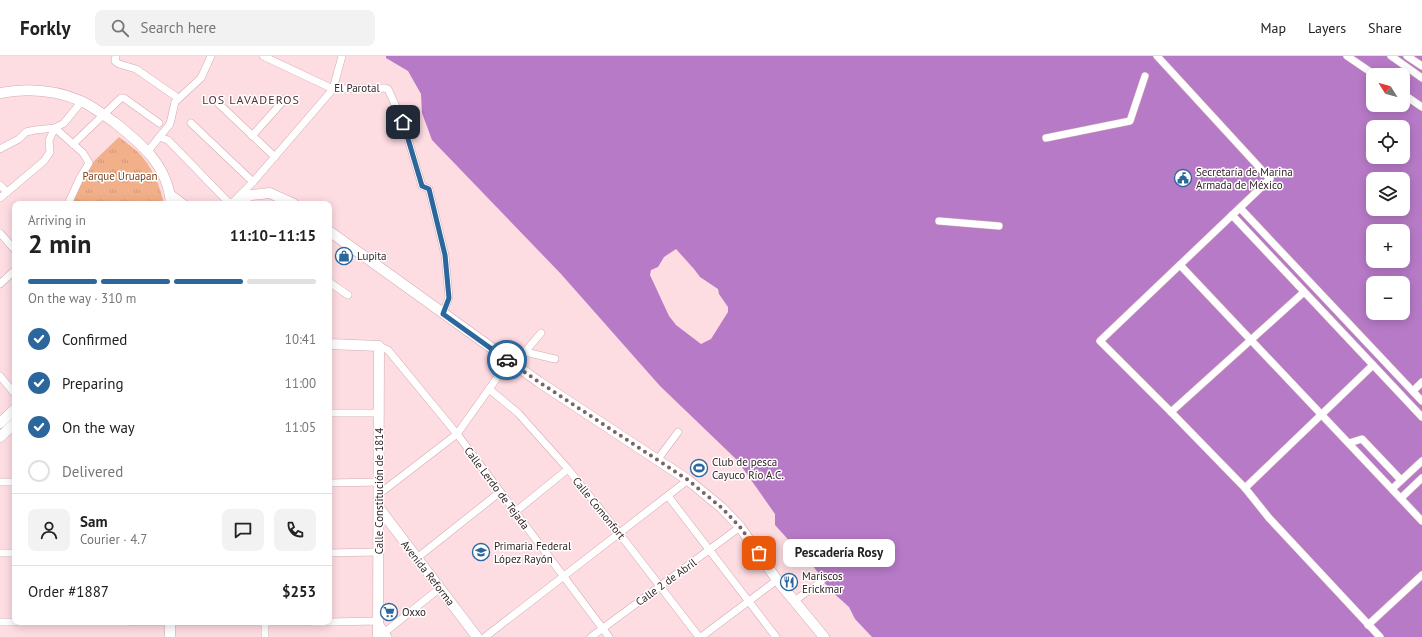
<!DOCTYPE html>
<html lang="en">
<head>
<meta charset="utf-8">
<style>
	body { margin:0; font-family:"PT Sans",sans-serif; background:#f2f2f2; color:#222; height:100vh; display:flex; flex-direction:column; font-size:15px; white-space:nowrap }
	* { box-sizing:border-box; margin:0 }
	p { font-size:13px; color:#767676 }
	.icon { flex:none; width:22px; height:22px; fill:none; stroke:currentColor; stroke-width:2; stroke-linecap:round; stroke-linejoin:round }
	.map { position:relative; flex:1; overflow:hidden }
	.drawer { position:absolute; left:12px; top:145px; width:320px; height:424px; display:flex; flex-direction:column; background:#fff; border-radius:8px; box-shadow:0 2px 10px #0003 }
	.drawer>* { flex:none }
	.needle { width:26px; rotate:307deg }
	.tools { position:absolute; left:1366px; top:12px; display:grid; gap:8px }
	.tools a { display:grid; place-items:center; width:44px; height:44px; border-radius:8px; background:#fff; box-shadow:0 2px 10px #0003; font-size:20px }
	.pin { position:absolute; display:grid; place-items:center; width:34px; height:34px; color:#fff; margin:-17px; border-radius:8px; box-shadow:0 2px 6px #0006 }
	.courier { position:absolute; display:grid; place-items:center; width:40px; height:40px; margin:-20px; border:3px solid #2b669d; border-radius:50%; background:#fff; color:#222; box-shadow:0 1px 5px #0007 }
	.bubble { position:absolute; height:28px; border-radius:8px; background:#fff; box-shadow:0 2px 10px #0003; font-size:13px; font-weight:800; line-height:28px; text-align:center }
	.overview em { font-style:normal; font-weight:800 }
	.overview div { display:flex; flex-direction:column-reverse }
	.overview { display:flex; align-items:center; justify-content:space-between; height:68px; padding:0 16px }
	h1 { font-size:26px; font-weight:800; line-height:30px }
	.bar { display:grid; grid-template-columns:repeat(4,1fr); gap:6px 4px; align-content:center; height:48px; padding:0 16px }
	.bar i { height:5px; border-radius:3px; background:#e0e0e0 }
	.bar .on { background:#2b669d }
	.bar p { grid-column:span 4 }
	.line { display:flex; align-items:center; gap:10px; padding:0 16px; border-top:1px solid #e0e0e0 }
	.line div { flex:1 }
	.round { display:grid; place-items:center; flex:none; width:42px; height:42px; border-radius:8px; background:#f2f2f2 }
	ol { padding:0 16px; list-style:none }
	li { display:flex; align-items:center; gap:12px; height:44px }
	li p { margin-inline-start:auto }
	li .icon { padding:4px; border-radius:50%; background:#2b669d; color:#fff; stroke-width:4 }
	li:last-child { color:#767676 }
	li i { width:22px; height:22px; border:2px solid #e0e0e0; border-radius:50% }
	header { display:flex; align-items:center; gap:24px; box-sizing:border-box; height:56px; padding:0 20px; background:#fff; border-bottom:1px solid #e0e0e0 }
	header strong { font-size:19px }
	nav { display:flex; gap:22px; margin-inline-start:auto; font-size:14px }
	.search { width:280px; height:36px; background:#f2f2f2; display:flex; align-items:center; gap:10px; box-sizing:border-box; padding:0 14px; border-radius:8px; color:#767676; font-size:15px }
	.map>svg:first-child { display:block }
</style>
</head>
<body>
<header>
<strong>Forkly</strong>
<div class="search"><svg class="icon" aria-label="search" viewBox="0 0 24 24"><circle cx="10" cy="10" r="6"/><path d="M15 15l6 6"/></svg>Search here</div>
<nav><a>Map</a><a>Layers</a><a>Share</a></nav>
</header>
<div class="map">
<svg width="1422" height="581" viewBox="0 0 1422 581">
	<defs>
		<pattern id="grass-tufts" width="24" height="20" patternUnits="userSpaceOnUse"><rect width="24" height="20" fill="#f1b089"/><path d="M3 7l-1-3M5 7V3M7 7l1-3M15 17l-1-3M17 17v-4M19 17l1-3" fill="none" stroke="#cf9776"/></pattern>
	</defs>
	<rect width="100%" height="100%" fill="#fddce2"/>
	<path fill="url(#grass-tufts)" d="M119 81C125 86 133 91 139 97 152 111 160 129 164 148H71L91 108Z"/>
	<path fill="#f1b089" d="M145 143 152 145 156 148H136L139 145Z"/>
	<path fill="#b77ac7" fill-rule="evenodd" d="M386 0H1422V581H872L855 563 849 551 829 533 819 518 804 498 794 490 775 469V458L737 404 660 330 561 218 432 84 422 57 421 38 408 15 386 2ZM1373 19H1403V49H1373ZM1373 71H1403V101H1373ZM1373 123H1403V153H1373ZM1373 175H1403V205H1373ZM676 193 694 213 700 221 718 233 719 238 728 251V256L711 283 701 288 676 269 669 260 650 219 651 214 658 211 664 201ZM1373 227H1403V257H1373Z"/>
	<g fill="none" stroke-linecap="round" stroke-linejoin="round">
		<g stroke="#d3abb3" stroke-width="8">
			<g id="street">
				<path d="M116 0 115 5 119 8 136 13 178 42"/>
				<path d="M263 0 333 33 385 32 388 33 403 66 422 130 429 133 445 199 449 241 443 258"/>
				<path d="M1157 0 1270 123 1100 285 1171 356 1245 432 1269 462 1380 581"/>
				<path d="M1347 0 1375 19"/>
				<path d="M1391 0 1422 22"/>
				<path d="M1407 0 1422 10"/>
				<path d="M1403 38 1422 51"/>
				<path d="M219 48 275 101"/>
				<path d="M191 67 253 126"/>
				<path d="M252 80 285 43"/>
				<path d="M159 81 168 84 230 148"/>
				<path d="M1046 82 1130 65 1145 20"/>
				<path d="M73 88 121 42H124L159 67"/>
				<path d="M0 93 19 83 26 76 35 74 55 72 83 97 89 107 80 122 68 148"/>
				<path d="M148 95 170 68 175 46 201 22 211 0"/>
				<path d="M0 129 7 136"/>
				<path d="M170 137 185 148"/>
				<path d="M0 142 44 105 50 96 49 84 55 72 64 67 82 45"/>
				<path d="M234 145 253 126 333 33 342 0"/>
				<path d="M1240 152 1422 345"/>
				<path d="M1232 159 1422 361"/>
				<path d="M939 165 999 170"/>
				<path d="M0 177 15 194"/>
				<path d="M1180 209 1422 465"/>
				<path d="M329 226 348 239"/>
				<path d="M0 228 15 214"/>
				<path d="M379 290 388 294 457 378 609 581"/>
				<path d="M525 296 555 303"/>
				<path d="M0 320 15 338"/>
				<path d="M489 333 518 357 568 413 619 477 699 581"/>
				<path d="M1413 335 1422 326"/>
				<path d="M1171 356 1304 236"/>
				<path d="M329 357H379"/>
				<path d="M1349 387 1362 383 1401 424"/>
				<path d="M658 403 678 376"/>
				<path d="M0 426H15"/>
				<path d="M329 427 379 426"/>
				<path d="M1245 432 1373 309"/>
				<path d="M1392 433 1422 405"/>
				<path d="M379 438 457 378 509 305 519 303 541 277"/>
				<path d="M668 440 776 581"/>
				<path d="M1401 442 1422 422"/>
				<path d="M515 456 568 413"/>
				<path d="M0 497H15"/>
				<path d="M329 497 378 496"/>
				<path d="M417 502 500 436"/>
				<path d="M794 545 821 526"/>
				<path d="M0 566H15"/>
				<path d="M130 566H310"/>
				<path d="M329 566 378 565 388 581"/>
				<path d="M1368 569 1422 519"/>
				<path d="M265 581V566"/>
				<path d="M379 581 440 532"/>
				<path d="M485 581 688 424"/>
				<path d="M591 581 740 471"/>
				<path d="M701 581 777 524"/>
			</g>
		</g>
		<g stroke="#d3abb3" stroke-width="11">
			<g id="secondary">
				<path d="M0 37C27 32 55 34 81 45 92 50 104 59 114 66 142 88 168 110 171 148"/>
				<path d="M232 148 251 139 270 137 294 148"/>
				<path d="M329 175 539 326 688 424 722 452 740 471 777 524 824 581"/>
				<path d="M329 288 379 290 378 581"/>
				<path d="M0 367 15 353"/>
				<path d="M0 381 15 367"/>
				<path d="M379 452 477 581"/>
				<path d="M170 581V566"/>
			</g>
		</g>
		<use href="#street" stroke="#fff" stroke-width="7"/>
		<use href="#secondary" stroke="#fff" stroke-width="10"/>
	</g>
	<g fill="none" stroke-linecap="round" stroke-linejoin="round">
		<path stroke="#7a6468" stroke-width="4" stroke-dasharray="0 7.2" d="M507 304 539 326 688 424 722 452 740 471 759 497"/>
		<path stroke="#2b669d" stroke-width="5" d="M403 66 422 130 429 133 445 199 449 242 443 258 507 304"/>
	</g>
	<defs>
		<g id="civic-ring" transform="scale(0.9)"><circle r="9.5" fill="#fff" stroke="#2b669d" stroke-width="1.5"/><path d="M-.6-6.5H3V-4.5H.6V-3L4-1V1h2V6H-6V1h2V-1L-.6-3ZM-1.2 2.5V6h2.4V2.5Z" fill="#2b669d"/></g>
		<g id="shop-ring" transform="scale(0.9)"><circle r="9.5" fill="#fff" stroke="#2b669d" stroke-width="1.5"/><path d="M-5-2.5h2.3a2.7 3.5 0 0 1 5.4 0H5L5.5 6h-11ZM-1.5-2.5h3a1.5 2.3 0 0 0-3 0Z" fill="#2b669d"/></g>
		<g id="stadium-ring" transform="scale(0.9)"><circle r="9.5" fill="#fff" stroke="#2b669d" stroke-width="1.5"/><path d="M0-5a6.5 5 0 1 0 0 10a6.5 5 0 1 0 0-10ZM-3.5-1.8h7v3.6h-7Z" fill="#2b669d"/></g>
		<g id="school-ring" transform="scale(0.9)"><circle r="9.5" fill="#fff" stroke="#2b669d" stroke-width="1.5"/><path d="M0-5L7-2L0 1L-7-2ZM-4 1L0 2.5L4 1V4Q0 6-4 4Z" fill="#2b669d"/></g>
		<g id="restaurant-ring" transform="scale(0.9)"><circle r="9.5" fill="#fff" stroke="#2b669d" stroke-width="1.5"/><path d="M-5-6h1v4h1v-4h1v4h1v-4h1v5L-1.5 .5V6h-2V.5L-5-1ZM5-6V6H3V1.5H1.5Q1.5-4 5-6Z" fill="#2b669d"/></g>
		<g id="supermarket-ring" transform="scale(0.9)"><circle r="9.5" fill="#fff" stroke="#2b669d" stroke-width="1.5"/><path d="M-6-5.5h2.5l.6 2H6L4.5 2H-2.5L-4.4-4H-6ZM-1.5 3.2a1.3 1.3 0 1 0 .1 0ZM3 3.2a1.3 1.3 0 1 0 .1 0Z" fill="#2b669d"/></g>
	</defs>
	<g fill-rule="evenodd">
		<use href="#civic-ring" x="1183" y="122"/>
		<use href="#shop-ring" x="344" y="200"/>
		<use href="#stadium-ring" x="699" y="412"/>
		<use href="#school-ring" x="481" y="496"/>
		<use href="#restaurant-ring" x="789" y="526"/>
		<use href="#supermarket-ring" x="389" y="556"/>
	</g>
	<g text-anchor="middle" stroke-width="3" stroke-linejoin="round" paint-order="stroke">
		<g font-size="11" fill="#332427" stroke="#fff">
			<text x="357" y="36">El Parotal</text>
			<text transform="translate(497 432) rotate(53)" y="4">Calle Lerdo de Tejada</text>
			<text transform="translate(379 435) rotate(-90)" y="4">Calle Constitución de 1814</text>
			<text transform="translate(599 452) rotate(51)" y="4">Calle Comonfort</text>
			<text transform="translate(428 517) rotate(52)" y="4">Avenida Reforma</text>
			<text transform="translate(666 526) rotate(-36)" y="4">Calle 2 de Abril</text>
		</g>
		<g font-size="11" fill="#332427" stroke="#fff" text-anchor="start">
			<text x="1196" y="120">Secretaría de Marina<tspan x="1196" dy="13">Armada de México</tspan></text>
			<text x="357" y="204">Lupita</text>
			<text x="712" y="410">Club de pesca<tspan x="712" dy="13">Cayuco Río A.C.</tspan></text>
			<text x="494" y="494">Primaria Federal<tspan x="494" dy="13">López Rayón</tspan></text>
			<text x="802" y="524">Mariscos<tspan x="802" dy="13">Erickmar</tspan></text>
			<text x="402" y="560">Oxxo</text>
		</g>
		<g font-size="11" fill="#794018" stroke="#fff">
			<text x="120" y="124">Parque Uruapan</text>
		</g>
		<g font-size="12" letter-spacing="1" fill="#4e2f36" stroke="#fff">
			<text x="251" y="48">LOS LAVADEROS</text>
		</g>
	</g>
</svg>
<div class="tools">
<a><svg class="needle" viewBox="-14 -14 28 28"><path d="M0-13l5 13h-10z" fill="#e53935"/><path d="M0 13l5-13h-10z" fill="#767676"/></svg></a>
<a><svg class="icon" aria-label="locate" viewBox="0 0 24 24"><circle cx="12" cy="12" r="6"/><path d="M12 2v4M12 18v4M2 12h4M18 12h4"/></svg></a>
<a><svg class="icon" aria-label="layers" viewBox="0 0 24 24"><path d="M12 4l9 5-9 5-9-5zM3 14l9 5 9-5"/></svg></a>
<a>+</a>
<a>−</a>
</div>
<div class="pin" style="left:759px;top:497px;background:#ea580c"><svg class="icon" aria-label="bag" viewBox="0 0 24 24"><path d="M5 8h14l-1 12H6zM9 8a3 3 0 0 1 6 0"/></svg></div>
<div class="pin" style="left:403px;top:66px;background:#1f2937"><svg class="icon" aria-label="home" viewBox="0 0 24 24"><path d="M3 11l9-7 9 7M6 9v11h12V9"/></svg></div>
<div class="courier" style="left:507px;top:304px"><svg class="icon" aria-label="car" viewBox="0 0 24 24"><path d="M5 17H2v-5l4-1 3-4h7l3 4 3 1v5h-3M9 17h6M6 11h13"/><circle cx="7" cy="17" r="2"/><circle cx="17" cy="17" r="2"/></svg></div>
<div class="bubble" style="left:783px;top:483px;width:112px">Pescadería Rosy</div>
<section class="drawer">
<div class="overview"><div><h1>2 min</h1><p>Arriving in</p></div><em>11:10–11:15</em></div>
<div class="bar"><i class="on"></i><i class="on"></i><i class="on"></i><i></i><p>On the way · 310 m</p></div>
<ol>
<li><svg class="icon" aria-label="check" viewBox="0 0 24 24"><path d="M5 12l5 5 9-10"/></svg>Confirmed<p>10:41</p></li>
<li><svg class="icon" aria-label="check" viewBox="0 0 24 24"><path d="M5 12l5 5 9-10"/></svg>Preparing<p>11:00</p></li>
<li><svg class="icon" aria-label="check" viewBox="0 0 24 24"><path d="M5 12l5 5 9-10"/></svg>On the way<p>11:05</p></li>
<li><i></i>Delivered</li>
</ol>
<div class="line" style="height:72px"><a class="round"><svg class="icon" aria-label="person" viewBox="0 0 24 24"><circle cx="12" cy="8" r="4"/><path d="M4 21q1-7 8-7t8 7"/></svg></a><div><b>Sam</b><p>Courier · 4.7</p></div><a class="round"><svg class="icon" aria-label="chat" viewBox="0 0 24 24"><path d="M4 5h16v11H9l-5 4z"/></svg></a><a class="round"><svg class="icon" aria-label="phone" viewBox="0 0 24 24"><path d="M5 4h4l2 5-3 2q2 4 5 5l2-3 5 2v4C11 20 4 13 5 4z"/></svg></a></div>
<div class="line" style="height:52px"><div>Order #1887</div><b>$253</b></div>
</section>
</div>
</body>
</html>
